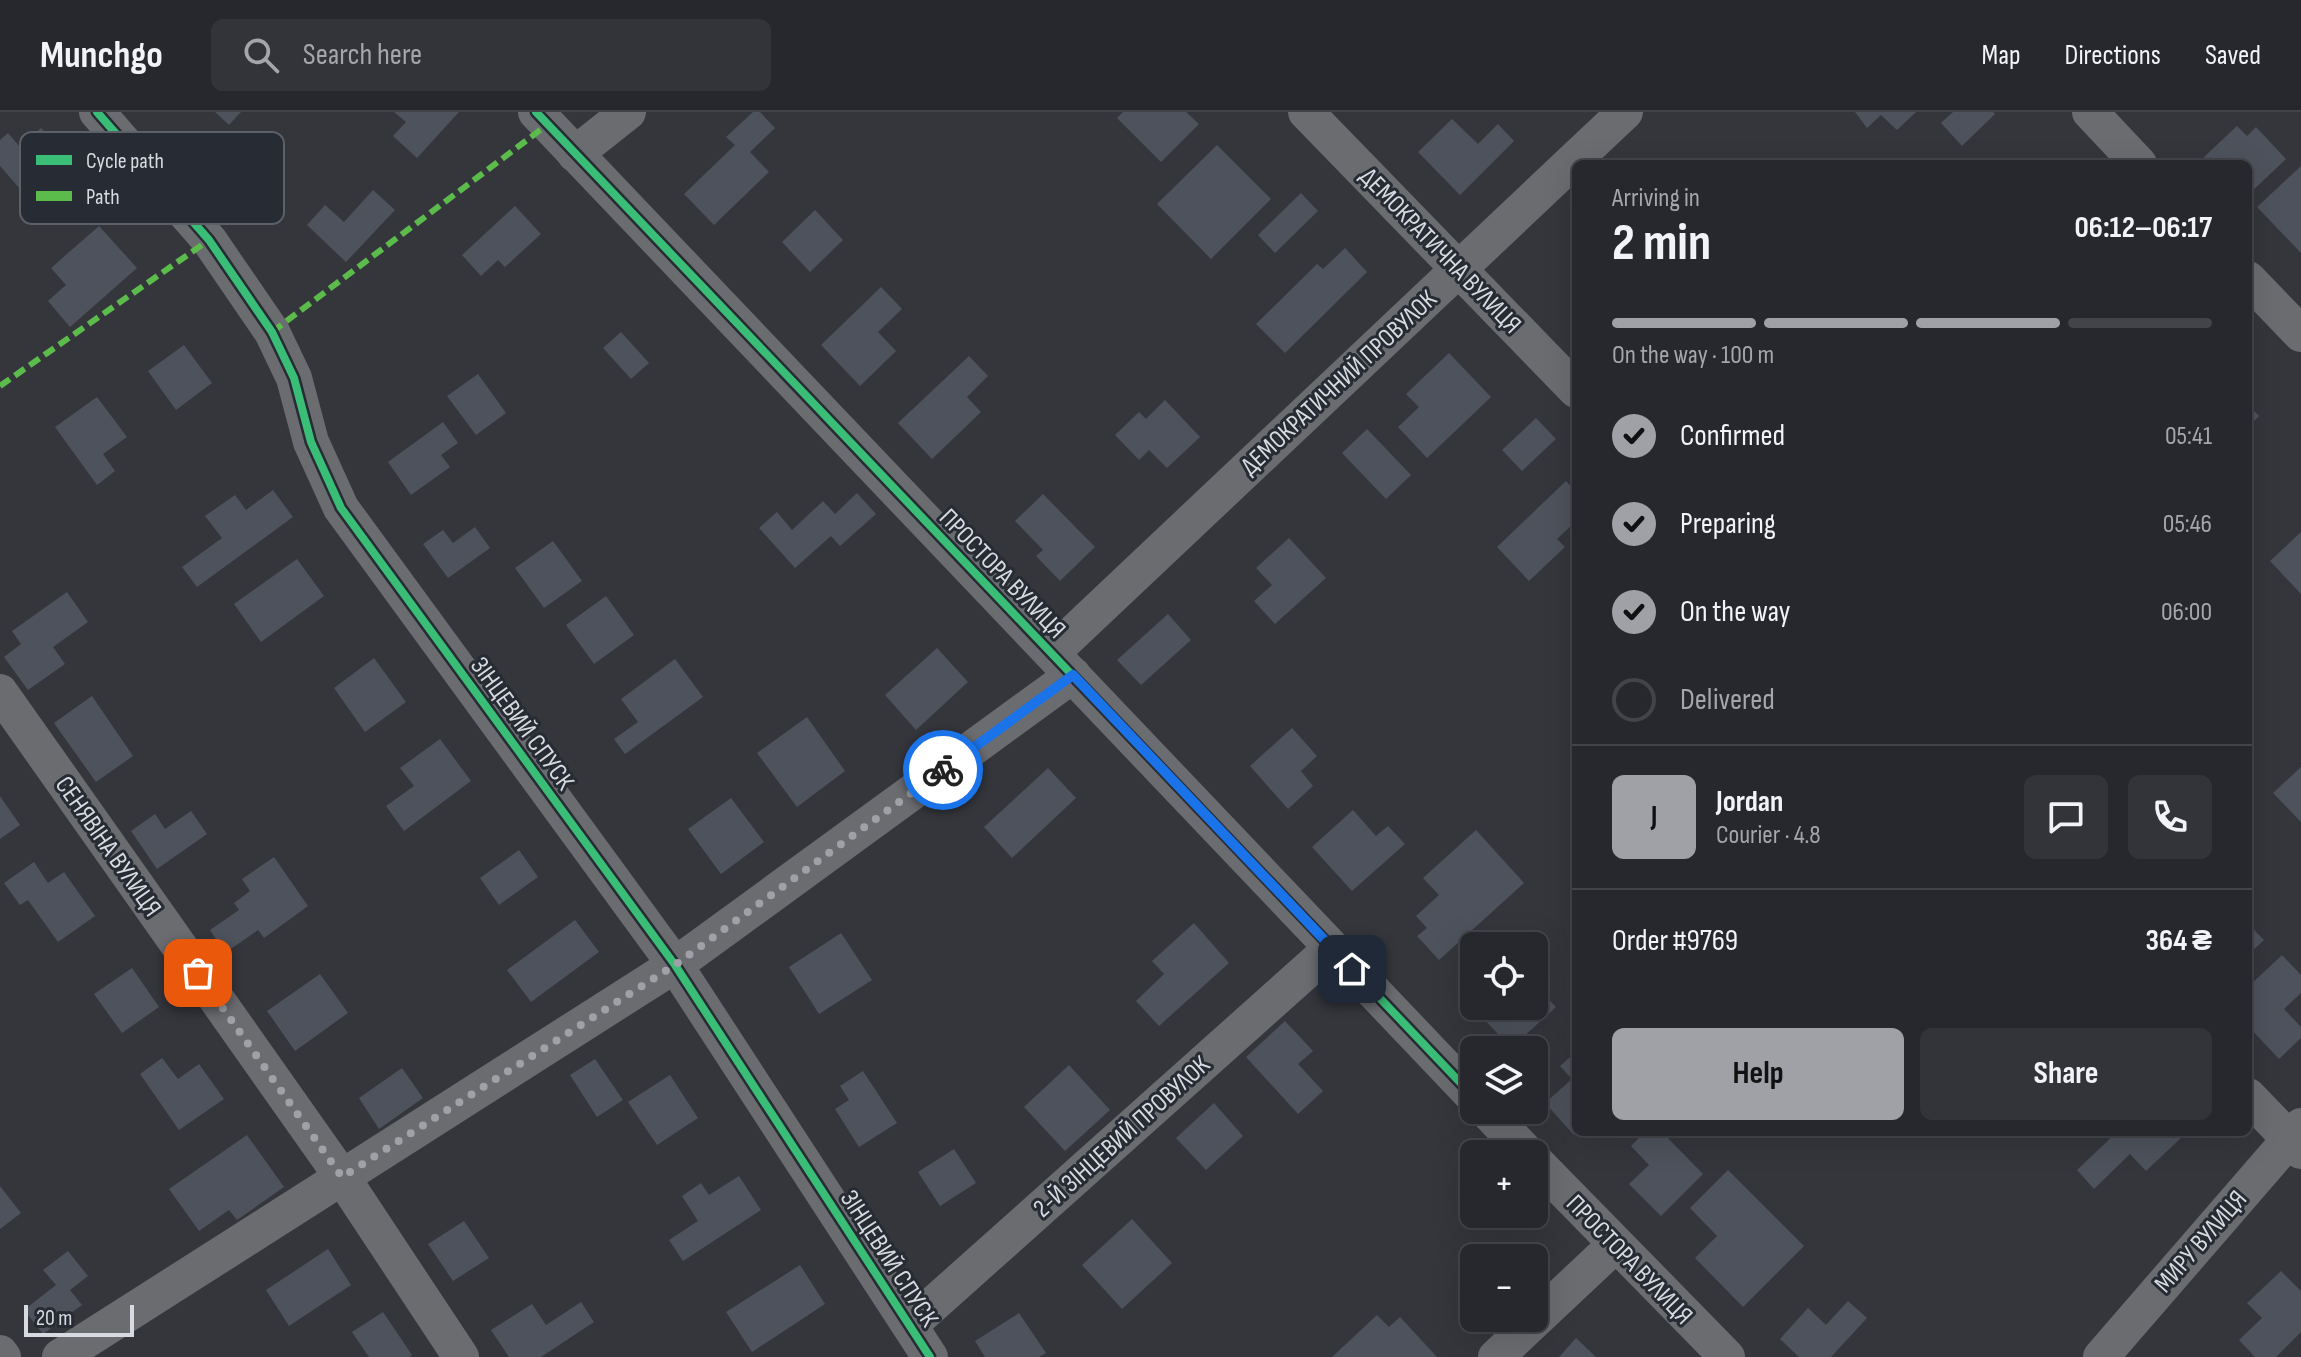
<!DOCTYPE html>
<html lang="en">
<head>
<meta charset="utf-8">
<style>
	body { margin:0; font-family:"Sofia Sans Condensed",sans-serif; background:#333439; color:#f1f3f6; height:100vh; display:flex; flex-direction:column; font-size:30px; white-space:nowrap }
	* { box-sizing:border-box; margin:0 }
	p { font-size:26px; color:#a4a6aa }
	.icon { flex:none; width:44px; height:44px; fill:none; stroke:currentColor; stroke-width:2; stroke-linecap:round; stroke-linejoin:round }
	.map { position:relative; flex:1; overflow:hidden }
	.sheet { position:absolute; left:1572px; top:48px; width:680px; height:976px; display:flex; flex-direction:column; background:#27282d; border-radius:12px; box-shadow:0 8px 32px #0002,0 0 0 2px #434449 }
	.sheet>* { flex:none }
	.tools { position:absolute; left:1460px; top:820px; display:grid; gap:16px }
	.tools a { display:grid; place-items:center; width:88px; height:88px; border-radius:12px; background:#27282d; box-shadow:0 8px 32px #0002,0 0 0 2px #434449; font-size:40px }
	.scale { position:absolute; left:24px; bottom:20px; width:110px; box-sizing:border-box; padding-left:8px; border:4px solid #d8dae1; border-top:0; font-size:22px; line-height:28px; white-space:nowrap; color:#d8dae1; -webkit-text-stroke:6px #272b34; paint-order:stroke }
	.pin { position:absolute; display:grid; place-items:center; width:68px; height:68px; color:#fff; margin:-34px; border-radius:16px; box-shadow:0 4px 12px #0006 }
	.courier { position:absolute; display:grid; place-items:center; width:80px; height:80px; margin:-40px; border:6px solid #1a73e8; border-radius:50%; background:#fff; color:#222; box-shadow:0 2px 10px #0007 }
	.headline em { font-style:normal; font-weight:700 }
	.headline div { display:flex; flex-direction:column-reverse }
	.headline { display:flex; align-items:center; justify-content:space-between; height:136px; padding:0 40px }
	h1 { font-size:52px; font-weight:700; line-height:60px }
	.bar { display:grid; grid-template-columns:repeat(4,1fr); gap:12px 8px; align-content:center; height:96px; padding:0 40px }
	.bar i { height:10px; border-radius:6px; background:#434449 }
	.bar .current { background:#9fa1a7 }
	.bar p { grid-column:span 4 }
	.line { display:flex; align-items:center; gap:20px; padding:0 40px; border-top:2px solid #434449 }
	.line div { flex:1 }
	.round { display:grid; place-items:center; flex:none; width:84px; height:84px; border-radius:12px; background:#333439 }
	ol { padding:0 40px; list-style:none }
	li { display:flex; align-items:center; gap:24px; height:88px }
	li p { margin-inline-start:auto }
	li .icon { padding:8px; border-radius:50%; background:#9fa1a7; color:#111; stroke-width:4 }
	li:last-child { color:#a4a6aa }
	li i { width:44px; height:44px; border:4px solid #434449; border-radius:50% }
	.primary-button { display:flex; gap:16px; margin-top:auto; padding:16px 40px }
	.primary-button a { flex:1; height:92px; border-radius:12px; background:#9fa1a7; color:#111; font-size:32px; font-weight:700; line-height:92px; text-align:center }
	.primary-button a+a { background:#333439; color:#f1f3f6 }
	header { display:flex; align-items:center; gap:48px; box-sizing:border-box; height:112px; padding:0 40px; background:#27282d; border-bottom:2px solid #434449 }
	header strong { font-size:38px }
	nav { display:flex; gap:44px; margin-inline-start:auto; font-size:28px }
	.search { width:560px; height:72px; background:#333439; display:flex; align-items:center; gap:20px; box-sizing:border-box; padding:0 28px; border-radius:12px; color:#a4a6aa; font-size:30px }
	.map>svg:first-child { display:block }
</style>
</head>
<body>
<header>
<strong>Munchgo</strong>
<div class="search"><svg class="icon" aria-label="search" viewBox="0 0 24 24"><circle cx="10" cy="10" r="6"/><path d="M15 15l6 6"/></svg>Search here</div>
<nav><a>Map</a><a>Directions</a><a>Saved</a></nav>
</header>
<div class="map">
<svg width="2301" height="1245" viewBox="0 0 2301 1245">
	<rect width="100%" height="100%" fill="#34363c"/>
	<g fill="#4d525c">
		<path d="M215 0H241L229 13Z"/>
		<path d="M394 0H459L417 46 393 24 406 10Z"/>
		<path d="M753 0H760L775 16 750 40 769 60 714 113 684 82 735 33 726 25Z"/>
		<path d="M1123 0H1186L1199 12 1161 50 1117 6Z"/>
		<path d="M1855 0H1916L1897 18 1881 3 1867 16Z"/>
		<path d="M1953 0H1993L1995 2 1962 34 1941 11Z"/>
		<path d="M1452 7 1478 32 1498 12 1514 29 1460 83 1418 40Z"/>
		<path d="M2237 14 2247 24 2256 15 2286 47 2248 83V52H2211L2204 45Z"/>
		<path d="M41 16 70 49 28 86 0 54V28L8 21 20 35Z"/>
		<path d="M1217 33 1271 87 1211 147 1157 92Z"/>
		<path d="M2301 54V141L2257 95Z"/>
		<path d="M373 78 395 98 346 150 307 113 325 93 344 110Z"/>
		<path d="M1301 81 1318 99 1275 141 1258 123Z"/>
		<path d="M515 94 541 122 505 155 498 148 481 164 462 143Z"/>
		<path d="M815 98 843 128 810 160 782 130Z"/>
		<path d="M99 114 137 156 70 215 48 189 66 173 51 156Z"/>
		<path d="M1345 136 1367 160 1285 241 1256 212 1317 152 1323 157Z"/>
		<path d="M881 175 902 197 878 220 896 239 860 274 821 233Z"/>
		<path d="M621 220 649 251 631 267 603 236Z"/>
		<path d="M184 233 212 271 176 298 148 259Z"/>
		<path d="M1449 241 1491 285 1427 346 1398 315 1419 295 1406 282Z"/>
		<path d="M969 244 988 264 967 285 981 300 932 347 898 311Z"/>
		<path d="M478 262 506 301 476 323 447 284Z"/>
		<path d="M97 285 127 325 103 342 115 359 97 373 55 315Z"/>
		<path d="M1165 288 1200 325 1167 356 1149 338 1139 348 1115 323 1139 300 1146 307Z"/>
		<path d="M2248 293 2259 304 2248 315Z"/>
		<path d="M1536 306 1556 327 1522 359 1502 338Z"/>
		<path d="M443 310 458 331 441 343 450 355 411 383 388 350Z"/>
		<path d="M1367 317 1411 363 1386 387 1342 341Z"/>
		<path d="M1566 369 1576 380V409L1557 427 1565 435 1529 469 1497 435Z"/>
		<path d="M273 378 293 405 197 475 182 455 222 426 205 404 235 383 246 398Z"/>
		<path d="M857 381 876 402 840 434 831 424 795 456 759 416 777 400 792 418 823 389 835 402Z"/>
		<path d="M1043 382 1095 435 1060 469 1036 444 1043 438 1015 409Z"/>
		<path d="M475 415 490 436 448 466 423 432 443 418 453 431Z"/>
		<path d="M2301 420V482L2270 449Z"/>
		<path d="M1289 426 1326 466 1275 512 1254 489 1272 473 1256 456Z"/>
		<path d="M553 429 582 469 544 496 515 456Z"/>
		<path d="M297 447 324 484 261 530 234 492Z"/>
		<path d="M67 480 88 510 53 535 65 552 28 578 4 545 21 532 12 519Z"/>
		<path d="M606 484 634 523 594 552 566 513Z"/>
		<path d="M1168 502 1191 528 1141 573 1117 548Z"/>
		<path d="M937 536 968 570 916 618 885 583Z"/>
		<path d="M374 546 406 590 365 620 334 576Z"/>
		<path d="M675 547 703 585 625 642 614 627 638 610 621 587Z"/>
		<path d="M92 584 133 644 96 670 54 611Z"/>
		<path d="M807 605 845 659 797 695 757 641Z"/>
		<path d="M1292 616 1317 644 1301 659 1313 674 1288 697 1250 654Z"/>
		<path d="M440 627 471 669 404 719 386 694 414 674 400 656Z"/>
		<path d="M2301 655V710L2273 681Z"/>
		<path d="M1048 656 1076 686 1012 746 984 715Z"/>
		<path d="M0 684 20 713 0 727Z"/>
		<path d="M731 686 764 730 721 762 688 717Z"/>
		<path d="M1353 698 1376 724 1388 714 1405 732 1352 779 1312 735Z"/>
		<path d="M191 699 207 722 157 757 131 719 155 702 165 717Z"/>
		<path d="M1476 718 1524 771 1439 848 1417 824 1427 816 1416 804 1439 783 1423 766Z"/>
		<path d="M519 738 538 765 499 793 480 766Z"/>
		<path d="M274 745 308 794 264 826 258 818 225 841 210 818 239 798 234 791 250 779 242 767Z"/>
		<path d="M34 750 48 771 64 760 95 804 58 830 28 788 20 793 4 771Z"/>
		<path d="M575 808 599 840 531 890 507 858Z"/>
		<path d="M1194 811 1229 851 1159 914 1136 889 1164 862 1152 849Z"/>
		<path d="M2248 812 2264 828 2248 843Z"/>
		<path d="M841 821 872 868 819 902 789 855Z"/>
		<path d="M2282 843 2301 863V881L2284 897 2301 915V926L2279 947 2248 914V875Z"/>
		<path d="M132 856 159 895 122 921 94 882Z"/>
		<path d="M320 862 348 901 295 939 267 899Z"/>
		<path d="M1534 872 1556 895 1511 936 1483 906 1497 894H1534Z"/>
		<path d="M1285 909 1313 939 1298 952 1323 979 1298 1002 1246 945Z"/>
		<path d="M1576 940V1021L1574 1023 1545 991 1572 967 1560 954Z"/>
		<path d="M162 946 178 967 199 952 224 987 179 1018 140 962Z"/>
		<path d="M595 947 623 988 597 1005 570 963Z"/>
		<path d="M1069 953 1110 998 1065 1039 1024 995Z"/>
		<path d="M402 956 423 986 379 1017 359 986Z"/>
		<path d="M863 959 897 1011 859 1035 835 997 849 988 840 974Z"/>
		<path d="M670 963 698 1006 657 1033 628 990Z"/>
		<path d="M1214 991 1243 1024 1206 1058 1176 1026Z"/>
		<path d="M1645 1020H1662L1703 1062 1661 1104 1629 1072 1649 1053 1631 1034Z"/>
		<path d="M2117 1020H2177L2182 1025 2146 1059 2130 1042 2094 1077 2077 1058Z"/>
		<path d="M247 1023 284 1075 237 1108 229 1098 199 1119 169 1077Z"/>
		<path d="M954 1037 976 1071 940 1094 918 1060Z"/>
		<path d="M1728 1058 1804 1134 1743 1195 1695 1146 1717 1124 1690 1096Z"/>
		<path d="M739 1064 761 1098 683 1149 669 1128 698 1109 682 1084 701 1071 709 1083Z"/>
		<path d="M0 1074 21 1101 0 1117Z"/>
		<path d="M1132 1107 1172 1151 1122 1197 1082 1153Z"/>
		<path d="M464 1109 489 1146 453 1169 428 1132Z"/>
		<path d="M328 1137 351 1173 289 1214 266 1178Z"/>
		<path d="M68 1139 88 1164 70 1178 82 1193 43 1222 24 1198 56 1173 43 1158Z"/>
		<path d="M800 1153 825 1192 752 1240 726 1200Z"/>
		<path d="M2281 1159 2301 1179V1220L2276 1245H2255L2239 1228 2262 1206 2247 1191Z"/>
		<path d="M1848 1189 1867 1206 1831 1245H1799L1780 1227 1808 1196 1826 1213Z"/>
		<path d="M581 1190 594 1210 541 1245H509L491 1218 532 1192 546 1213Z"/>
		<path d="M383 1200 412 1243 409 1245H369L352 1220Z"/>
		<path d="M1019 1201 1046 1241 1039 1245H985L975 1229Z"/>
		<path d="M1377 1203 1389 1215 1400 1205 1437 1245H1332Z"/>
		<path d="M1576 1226 1596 1245H1559Z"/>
	</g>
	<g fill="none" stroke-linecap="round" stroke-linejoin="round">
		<g stroke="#6a6c70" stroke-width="36">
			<path d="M97 0 209 128 272 220 294 266 311 330 341 396 675 853 930 1245"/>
			<path d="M536 0 1474 985"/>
			<path d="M1306 0 1576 278"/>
			<path d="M2090 0 2139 52"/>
			<path d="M575 42 628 0"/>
			<path d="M2248 167 2301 222"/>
			<path d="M1052 541 1625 0"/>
			<path d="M0 580 342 1065 461 1245"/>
			<path d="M2248 984 2301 1039"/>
			<path d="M1486 998 1528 1042"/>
			<path d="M1534 1048 1727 1245"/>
			<path d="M910 1213 1332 836"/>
			<path d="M0 1241 3 1245"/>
			<path d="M60 1245 675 853 1073 563"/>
			<path d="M1496 1245 1615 1133"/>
			<path d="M2101 1245 2301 1014"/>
		</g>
		<g stroke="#5cbc4b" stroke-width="6" stroke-dasharray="12 6" stroke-linecap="butt">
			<path d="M272 220 547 13"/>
			<path d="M0 274 209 128"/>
		</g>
		<g stroke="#272b34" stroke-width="13">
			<g id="cycleway">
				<path d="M97 0 209 128 272 220 294 266 311 330 341 396 675 853 930 1245"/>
				<path d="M536 0 1474 985"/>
			</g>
		</g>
		<use href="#cycleway" stroke="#3abd76" stroke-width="8"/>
	</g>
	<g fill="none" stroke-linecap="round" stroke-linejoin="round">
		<path stroke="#9fa1a7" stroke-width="8" stroke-dasharray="0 14.4" d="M198 861 342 1065 675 853 943 658"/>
		<path stroke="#1a73e8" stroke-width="10" d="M943 658 1073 563 1352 857"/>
	</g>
	<g text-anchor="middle" stroke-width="6" stroke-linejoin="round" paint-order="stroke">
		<g font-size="26" fill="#d8dae1" stroke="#272b34">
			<text transform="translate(1441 138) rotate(46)" y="9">ДЕМОКРАТИЧНА ВУЛИЦЯ</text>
			<text transform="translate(1338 270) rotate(-43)" y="9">ДЕМОКРАТИЧНИЙ ПРОВУЛОК</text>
			<text transform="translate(1003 461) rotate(46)" y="9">ПРОСТОРА ВУЛИЦЯ</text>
			<text transform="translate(523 611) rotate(54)" y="9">ЗІНЦЕВИЙ СПУСК</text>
			<text transform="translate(109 734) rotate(55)" y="9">СЕНЯВІНА ВУЛИЦЯ</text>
			<text transform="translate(1121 1024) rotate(-42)" y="9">2-Й ЗІНЦЕВИЙ ПРОВУЛОК</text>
			<text transform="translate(2200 1129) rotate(-49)" y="9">МИРУ ВУЛИЦЯ</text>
			<text transform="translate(890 1146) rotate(57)" y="9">ЗІНЦЕВИЙ СПУСК</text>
			<text transform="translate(1630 1147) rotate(46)" y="9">ПРОСТОРА ВУЛИЦЯ</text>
		</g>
	</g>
	<rect x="20" y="20" width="264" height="92" rx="12" fill="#272b34" stroke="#5c6068" stroke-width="2"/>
	<rect x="36" y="43" width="36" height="10" fill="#3abd76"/>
	<rect x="36" y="79" width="36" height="10" fill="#5cbc4b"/>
	<g font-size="22" fill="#d8dae1">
		<text x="86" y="56">Cycle path</text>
		<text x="86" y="92">Path</text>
	</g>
</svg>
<div class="tools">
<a><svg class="icon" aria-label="locate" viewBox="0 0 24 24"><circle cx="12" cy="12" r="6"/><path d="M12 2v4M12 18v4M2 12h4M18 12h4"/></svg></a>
<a><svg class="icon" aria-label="layers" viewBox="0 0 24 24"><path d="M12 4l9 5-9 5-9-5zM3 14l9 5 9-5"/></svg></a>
<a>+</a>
<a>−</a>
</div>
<div class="scale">20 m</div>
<div class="pin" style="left:198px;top:861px;background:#ea580c"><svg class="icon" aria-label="bag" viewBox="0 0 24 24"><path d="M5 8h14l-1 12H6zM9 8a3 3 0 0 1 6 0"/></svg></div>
<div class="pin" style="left:1352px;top:857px;background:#1f2937"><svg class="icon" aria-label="home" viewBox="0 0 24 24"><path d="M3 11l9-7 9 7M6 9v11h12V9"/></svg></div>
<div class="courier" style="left:943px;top:658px"><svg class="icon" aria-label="bike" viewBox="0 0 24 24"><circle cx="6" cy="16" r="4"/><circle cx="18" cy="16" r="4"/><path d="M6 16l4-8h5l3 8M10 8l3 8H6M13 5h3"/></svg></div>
<section class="sheet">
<div class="headline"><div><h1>2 min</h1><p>Arriving in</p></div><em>06:12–06:17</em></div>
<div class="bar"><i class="current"></i><i class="current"></i><i class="current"></i><i></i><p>On the way · 100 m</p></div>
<ol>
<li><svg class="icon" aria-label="check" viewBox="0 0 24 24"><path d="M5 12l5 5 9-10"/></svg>Confirmed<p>05:41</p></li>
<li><svg class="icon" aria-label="check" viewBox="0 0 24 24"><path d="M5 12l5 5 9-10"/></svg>Preparing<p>05:46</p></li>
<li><svg class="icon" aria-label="check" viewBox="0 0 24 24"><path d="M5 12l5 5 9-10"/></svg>On the way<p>06:00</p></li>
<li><i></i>Delivered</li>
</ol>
<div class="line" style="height:144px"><b class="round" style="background:#9fa1a7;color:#111">J</b><div><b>Jordan</b><p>Courier · 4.8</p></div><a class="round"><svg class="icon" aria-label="chat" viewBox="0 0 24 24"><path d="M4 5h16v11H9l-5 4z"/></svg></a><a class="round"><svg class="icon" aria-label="phone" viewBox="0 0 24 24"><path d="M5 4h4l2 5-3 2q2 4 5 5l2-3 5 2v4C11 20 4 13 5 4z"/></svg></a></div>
<div class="line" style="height:104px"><div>Order #9769</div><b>364 ₴</b></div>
<div class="primary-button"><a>Help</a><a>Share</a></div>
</section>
</div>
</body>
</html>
